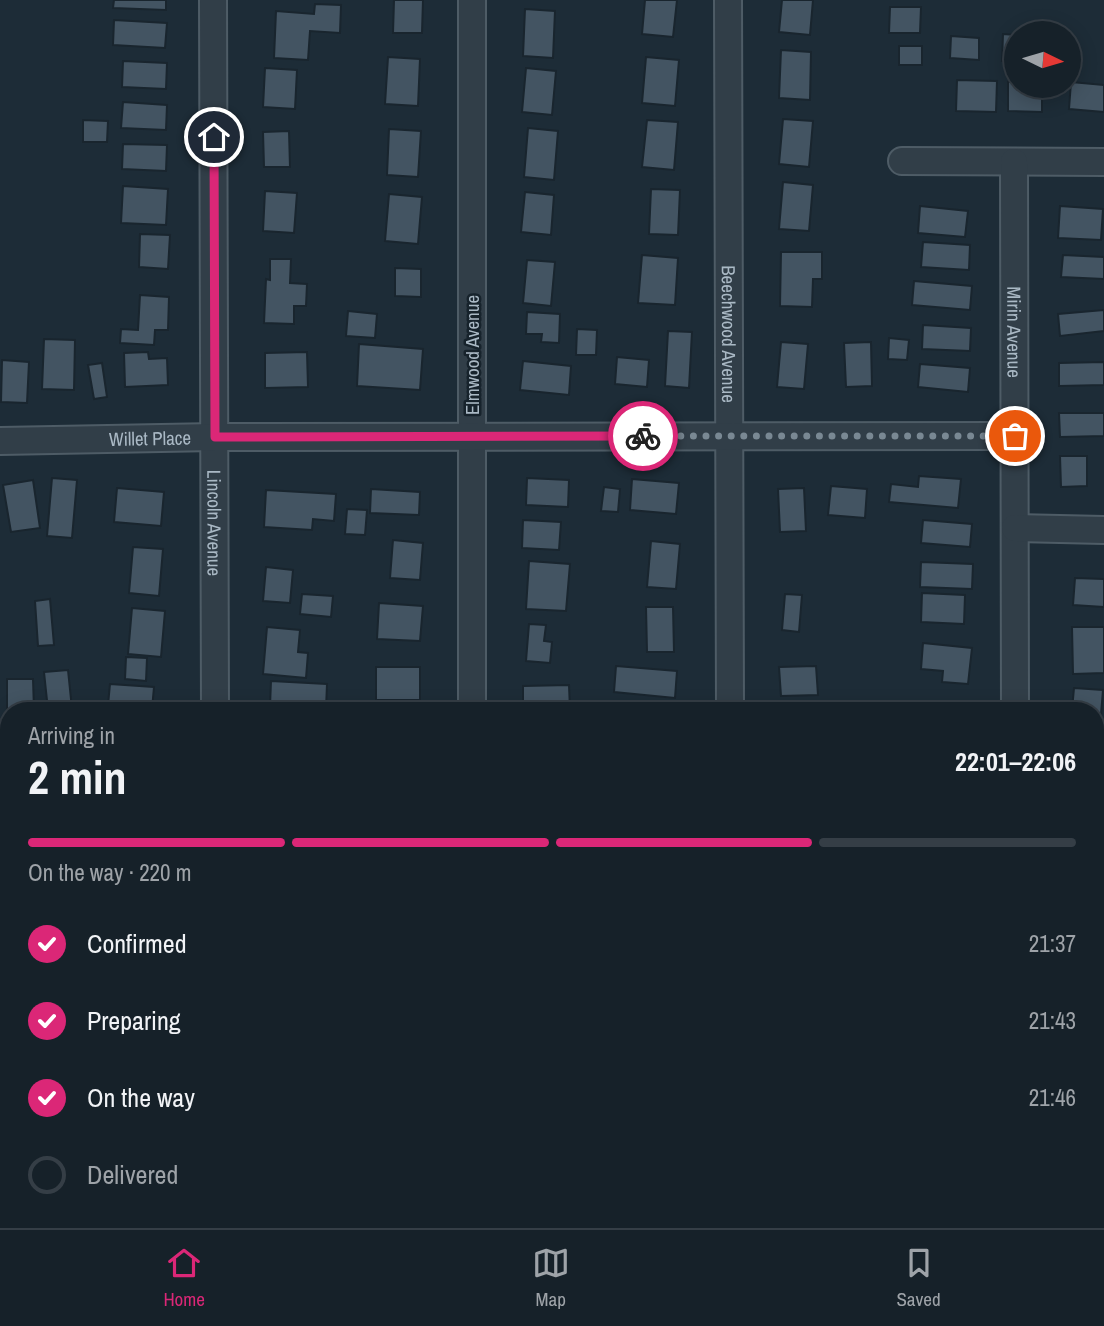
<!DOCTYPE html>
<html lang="en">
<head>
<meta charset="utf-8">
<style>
	body { margin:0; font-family:"Archivo Narrow",sans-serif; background:#1f2931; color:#f1f3f6; height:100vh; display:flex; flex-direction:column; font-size:26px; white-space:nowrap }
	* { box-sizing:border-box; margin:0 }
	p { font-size:23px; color:#9ea3a8 }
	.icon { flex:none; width:38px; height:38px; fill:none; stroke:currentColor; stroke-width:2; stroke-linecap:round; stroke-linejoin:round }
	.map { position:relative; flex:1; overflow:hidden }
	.side { position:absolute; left:0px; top:702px; width:1104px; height:527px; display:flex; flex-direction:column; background:#162129; border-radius:28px 28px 0 0; box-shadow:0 4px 18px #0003,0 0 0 2px #353e46 }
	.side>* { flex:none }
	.needle { width:46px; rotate:95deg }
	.buttons { position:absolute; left:1004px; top:21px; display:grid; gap:14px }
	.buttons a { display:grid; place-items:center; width:77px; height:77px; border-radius:50%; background:#162129; box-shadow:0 4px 18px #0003,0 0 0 2px #353e46; font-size:35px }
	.pin { position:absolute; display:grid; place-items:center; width:60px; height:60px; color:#fff; margin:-30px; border:4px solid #fff; border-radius:50%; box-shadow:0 2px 7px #0007 }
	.courier { position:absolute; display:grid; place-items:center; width:70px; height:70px; margin:-35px; border:5px solid #db2777; border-radius:50%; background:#fff; color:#222; box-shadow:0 2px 9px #0007 }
	.headline em { font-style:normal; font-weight:700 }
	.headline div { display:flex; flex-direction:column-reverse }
	.headline { display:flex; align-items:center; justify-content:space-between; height:119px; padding:0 28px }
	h1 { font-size:46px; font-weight:700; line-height:52px }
	.bar { display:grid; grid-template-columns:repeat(4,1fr); gap:10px 7px; align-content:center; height:84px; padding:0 28px }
	.bar i { height:9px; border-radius:5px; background:#353e46 }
	.bar .on { background:#db2777 }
	.bar p { grid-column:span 4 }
	ol { padding:0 28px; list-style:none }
	li { display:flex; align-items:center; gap:21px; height:77px }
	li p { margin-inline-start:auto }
	li .icon { padding:7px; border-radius:50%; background:#db2777; color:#fff; stroke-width:4 }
	li:last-child { color:#9ea3a8 }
	li i { width:38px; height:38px; border:4px solid #353e46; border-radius:50% }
	.tabs { display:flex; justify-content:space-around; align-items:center; height:98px; border-top:2px solid #353e46; background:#162129; font-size:19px; color:#9ea3a8 }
	.tabs a { display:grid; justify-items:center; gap:4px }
	.tabs .on { color:#db2777 }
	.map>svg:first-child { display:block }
</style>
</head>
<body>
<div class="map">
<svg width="1104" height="1228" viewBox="0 0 1104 1228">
	<rect width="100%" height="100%" fill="#1d2c37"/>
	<g fill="#435462" stroke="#19252e" stroke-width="2">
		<path d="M114 0H166V10L113 8Z"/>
		<path d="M394 0H423L422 33H393Z"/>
		<path d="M645 0H677L673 37 642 34Z"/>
		<path d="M782 0H813L810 35 779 32Z"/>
		<path d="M315 4 341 5 340 33 310 31 308 60 274 58 276 11 314 14Z"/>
		<path d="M890 7H921L920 33H889Z"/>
		<path d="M525 9 555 11 553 58 523 56Z"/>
		<path d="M114 20 167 23 165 48 113 45Z"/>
		<path d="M1003 34 1017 35V61H1002Z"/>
		<path d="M951 36 979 38V60L950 58Z"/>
		<rect x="899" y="46" width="23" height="19"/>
		<path d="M781 50 811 52 810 100 779 98Z"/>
		<path d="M388 57 420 59 418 106 385 104Z"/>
		<path d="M646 57 679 60 675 106 642 103Z"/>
		<path d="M123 61 167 63 166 89 122 87Z"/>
		<path d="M265 68 297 70 295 109 263 107Z"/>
		<path d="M526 68 556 71 552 115 522 112Z"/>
		<path d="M957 80 997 81 996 112 956 111Z"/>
		<path d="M1008 82H1017V86H1042V112L1008 111Z"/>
		<path d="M1071 82 1104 85V112L1069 109Z"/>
		<path d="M123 102 167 105 166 130 121 128Z"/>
		<path d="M783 119 813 121 809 167 779 164Z"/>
		<path d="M83 120 108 121 107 142H83Z"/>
		<path d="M647 120 678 122 674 170 642 167Z"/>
		<path d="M528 128 558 131 554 180 524 177Z"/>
		<path d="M389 129 421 131 418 177 387 175Z"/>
		<path d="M289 131 290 167H264L263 132Z"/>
		<path d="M123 144 167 145 166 171 122 169Z"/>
		<path d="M783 182 813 185 809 231 779 229Z"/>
		<path d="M123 186 168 189 166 225 121 223Z"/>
		<path d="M651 189 680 190 678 235 649 234Z"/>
		<path d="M265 191 297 193 294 233 263 231Z"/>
		<path d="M525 192 554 195 551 235 521 232Z"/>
		<path d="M389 194 422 197 418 244 385 241Z"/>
		<path d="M920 206 968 211 965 237 918 233Z"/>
		<path d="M1060 206 1103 209 1101 240 1058 238Z"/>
		<path d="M140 234 170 235 168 269 139 267Z"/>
		<path d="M923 242 970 245 969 270 921 267Z"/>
		<path d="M781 252H822V279H813L812 307 780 306Z"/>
		<path d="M642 255 678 258 675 305 638 303Z"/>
		<path d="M1063 255 1104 257V279L1061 277Z"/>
		<path d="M270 259H291L290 283 307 284 306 306H294V324L264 323 266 279 270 280Z"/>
		<path d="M527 260 555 262 551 306 523 303Z"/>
		<path d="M395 268 421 269V297L395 296Z"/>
		<path d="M914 281 972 286 970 310 912 305Z"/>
		<path d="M140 295 169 297 168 330H155L154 345 120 343 121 329 138 330Z"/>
		<path d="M1104 310V331L1060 336 1058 314Z"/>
		<path d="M348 311 377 314 375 338 346 336Z"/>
		<path d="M527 312 560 314 559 343 541 342 542 334H526Z"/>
		<path d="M923 325 971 328 970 351 922 349Z"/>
		<path d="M577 329 597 330 596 355H576Z"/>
		<path d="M668 331 692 332 689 388 665 386Z"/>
		<path d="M889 338 909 340 907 360 888 359Z"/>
		<path d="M44 339 75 340 74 390 42 389Z"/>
		<path d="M781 342 808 344 804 389 777 387Z"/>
		<path d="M871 342 872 386 846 387 844 343Z"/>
		<path d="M359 344 423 349 420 390 357 386Z"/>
		<path d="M148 352 149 359 167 358 168 385 125 387 124 353Z"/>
		<path d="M307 352 308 387 265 388V353Z"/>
		<path d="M617 357 649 360 647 387 615 384Z"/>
		<path d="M2 360 29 362 27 403 1 402Z"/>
		<path d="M523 361 571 366 569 395 520 390Z"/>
		<path d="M1104 362V385L1059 386V363Z"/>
		<path d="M102 363 107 397 94 399 88 365Z"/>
		<path d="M920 364 970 368 968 392 918 387Z"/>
		<path d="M1059 413H1104V436L1060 437Z"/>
		<path d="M1060 456H1087V486L1061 487Z"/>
		<path d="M919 476 961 479 958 508 889 502 891 484 918 487Z"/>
		<path d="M52 478 77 480 72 538 47 536Z"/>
		<path d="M527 478 569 480 568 507 526 505Z"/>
		<path d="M632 479 679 483 676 514 630 510Z"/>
		<path d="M33 480 40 528 11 532 3 485Z"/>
		<path d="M831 486 867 489 865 518 828 515Z"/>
		<path d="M604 487 620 489 618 512 601 511Z"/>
		<path d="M117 488 164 492 161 526 114 522Z"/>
		<path d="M804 488 806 531 780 532 778 489Z"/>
		<path d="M371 489 420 492 419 515 370 513Z"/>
		<path d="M266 490 336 494 334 521 313 519 312 530 264 527Z"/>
		<path d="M347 509 367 510 365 535 345 534Z"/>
		<path d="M523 520 561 522 559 550 522 548Z"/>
		<path d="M923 520 972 524 970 547 921 543Z"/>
		<path d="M393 540 423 543 420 580 390 578Z"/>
		<path d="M651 541 680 544 676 589 647 587Z"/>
		<path d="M133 547 163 549 159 596 129 593Z"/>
		<path d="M529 561 570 564 566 611 526 609Z"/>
		<path d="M921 562 973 564 972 589 920 587Z"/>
		<path d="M266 567 293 570 290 603 263 601Z"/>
		<path d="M1075 578 1104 579V607L1073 605Z"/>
		<path d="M922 593 965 595 964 624 921 622Z"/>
		<path d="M302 594 333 596 331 617 300 614Z"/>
		<path d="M785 594 802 595 799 632 782 630Z"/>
		<path d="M50 599 54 645 38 646 35 601Z"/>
		<path d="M379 603 423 606 420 641 377 639Z"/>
		<path d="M646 607H673L674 652H647Z"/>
		<path d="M132 608 165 611 161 657 128 654Z"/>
		<path d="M529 624 546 625 544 641 552 642 550 663 526 661Z"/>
		<path d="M267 627 300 630 298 652 308 653 306 678 263 674Z"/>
		<path d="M1072 627H1104V673L1073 674Z"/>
		<path d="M923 643 972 648 968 684 942 682 943 671 921 669Z"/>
		<path d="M126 657 147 658 146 681 125 679Z"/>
		<path d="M616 666 677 671 675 698 614 692Z"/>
		<path d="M816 666 818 695 781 696 779 667Z"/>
		<rect x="376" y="667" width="44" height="33"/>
		<path d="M68 670 72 709 48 710 44 672Z"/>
		<path d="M7 679H33L34 710H9L7 713Z"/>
		<path d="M271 681 327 684 326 709 270 706Z"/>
		<path d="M110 684 154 687 152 709 108 705Z"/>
		<path d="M569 685 570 710H523V686Z"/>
		<path d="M1074 688 1103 690 1099 739H1096V710H1072Z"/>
		<path d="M1096 812 1104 813 1101 846H1096Z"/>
		<path d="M0 852 9 853V874L0 873Z"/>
		<path d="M1096 871 1100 872 1097 907H1096Z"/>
		<path d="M1096 986H1099L1097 1020 1096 1019Z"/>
		<path d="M0 998 9 1009V1027L0 1033Z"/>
		<path d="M1096 1040 1104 1041V1077L1096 1076Z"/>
		<path d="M0 1058 9 1059V1109L0 1108Z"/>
		<path d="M1096 1097 1100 1098 1097 1133 1096 1132Z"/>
		<path d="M0 1120 9 1121V1172L0 1171Z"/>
		<path d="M1096 1152H1104V1165H1098L1096 1189Z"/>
		<path d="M0 1188H9V1220H36V1227L0 1228Z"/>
		<path d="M1096 1204H1104V1228H1074L1073 1220H1096Z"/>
		<path d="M138 1220H170L169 1228H138Z"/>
		<path d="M530 1220H561L560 1228H529Z"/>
		<path d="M647 1220H679L678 1228H647Z"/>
		<path d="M783 1220H816L815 1228H782Z"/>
		<path d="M933 1220H965V1228H932Z"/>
	</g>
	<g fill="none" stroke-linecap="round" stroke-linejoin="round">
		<g stroke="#4e5c66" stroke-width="30">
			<g id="minor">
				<path id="s1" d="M213 0 215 710"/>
				<path d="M472 0V710"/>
				<path id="s2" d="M728 0 730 710"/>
				<path d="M902 161 1104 162"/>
				<path id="s3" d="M1014 162 1015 710"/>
				<path id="s4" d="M0 441 215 437 1015 436"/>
				<path d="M1015 528 1104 530"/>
				<path d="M0 752 9 751"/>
				<path d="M216 1220V1228"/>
				<path d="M474 1220V1228"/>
				<path d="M731 1220V1228"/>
				<path d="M1016 1220V1228"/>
			</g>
		</g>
		<use href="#minor" stroke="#313e48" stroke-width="26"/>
	</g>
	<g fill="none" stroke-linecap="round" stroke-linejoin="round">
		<path stroke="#798893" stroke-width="7" stroke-dasharray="0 12.6" d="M643 436H1015"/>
		<path stroke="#db2777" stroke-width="9" d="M214 137 215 437 643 436"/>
	</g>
	<g text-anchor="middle" stroke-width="5" stroke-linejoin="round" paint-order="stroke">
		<g font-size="19" fill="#aab9c5" stroke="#17232c">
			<text dy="7" stroke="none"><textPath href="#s3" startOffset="170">Mirin Avenue</textPath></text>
			<text dy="7" stroke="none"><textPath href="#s2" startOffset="334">Beechwood Avenue</textPath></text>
			<text transform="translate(472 355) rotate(-90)" y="7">Elmwood Avenue</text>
			<text dy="7" stroke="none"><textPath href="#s4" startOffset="150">Willet Place</textPath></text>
			<text dy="7" stroke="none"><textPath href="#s1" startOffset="523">Lincoln Avenue</textPath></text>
		</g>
	</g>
</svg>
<div class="buttons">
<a><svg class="needle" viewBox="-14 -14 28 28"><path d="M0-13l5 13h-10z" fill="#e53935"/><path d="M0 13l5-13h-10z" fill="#9ea3a8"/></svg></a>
</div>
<div class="pin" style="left:1015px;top:436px;background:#ea580c"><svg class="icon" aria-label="bag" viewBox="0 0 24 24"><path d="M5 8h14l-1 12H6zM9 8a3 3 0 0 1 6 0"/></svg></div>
<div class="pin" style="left:214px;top:137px;background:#1f2937"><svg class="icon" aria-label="home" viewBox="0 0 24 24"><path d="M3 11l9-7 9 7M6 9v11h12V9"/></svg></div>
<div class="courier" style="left:643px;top:436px"><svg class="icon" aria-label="bike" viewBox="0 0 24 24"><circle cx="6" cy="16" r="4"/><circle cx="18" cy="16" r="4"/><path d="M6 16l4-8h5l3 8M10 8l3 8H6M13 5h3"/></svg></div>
<section class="side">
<div class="headline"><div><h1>2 min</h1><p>Arriving in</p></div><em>22:01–22:06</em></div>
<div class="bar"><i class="on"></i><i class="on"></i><i class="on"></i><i></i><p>On the way · 220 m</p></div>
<ol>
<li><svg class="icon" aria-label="check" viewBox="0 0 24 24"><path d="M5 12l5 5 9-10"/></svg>Confirmed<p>21:37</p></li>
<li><svg class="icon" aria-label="check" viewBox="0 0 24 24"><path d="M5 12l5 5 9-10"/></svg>Preparing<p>21:43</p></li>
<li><svg class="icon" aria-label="check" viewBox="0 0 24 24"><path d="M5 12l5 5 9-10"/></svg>On the way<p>21:46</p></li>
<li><i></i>Delivered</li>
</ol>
</section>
</div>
<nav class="tabs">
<a class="on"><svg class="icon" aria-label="home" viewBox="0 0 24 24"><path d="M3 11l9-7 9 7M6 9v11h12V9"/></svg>Home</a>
<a><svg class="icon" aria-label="map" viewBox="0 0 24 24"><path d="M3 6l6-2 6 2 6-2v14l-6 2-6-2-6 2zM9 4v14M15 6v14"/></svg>Map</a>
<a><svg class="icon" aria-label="saved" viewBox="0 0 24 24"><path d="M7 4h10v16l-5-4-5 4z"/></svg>Saved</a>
</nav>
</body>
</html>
